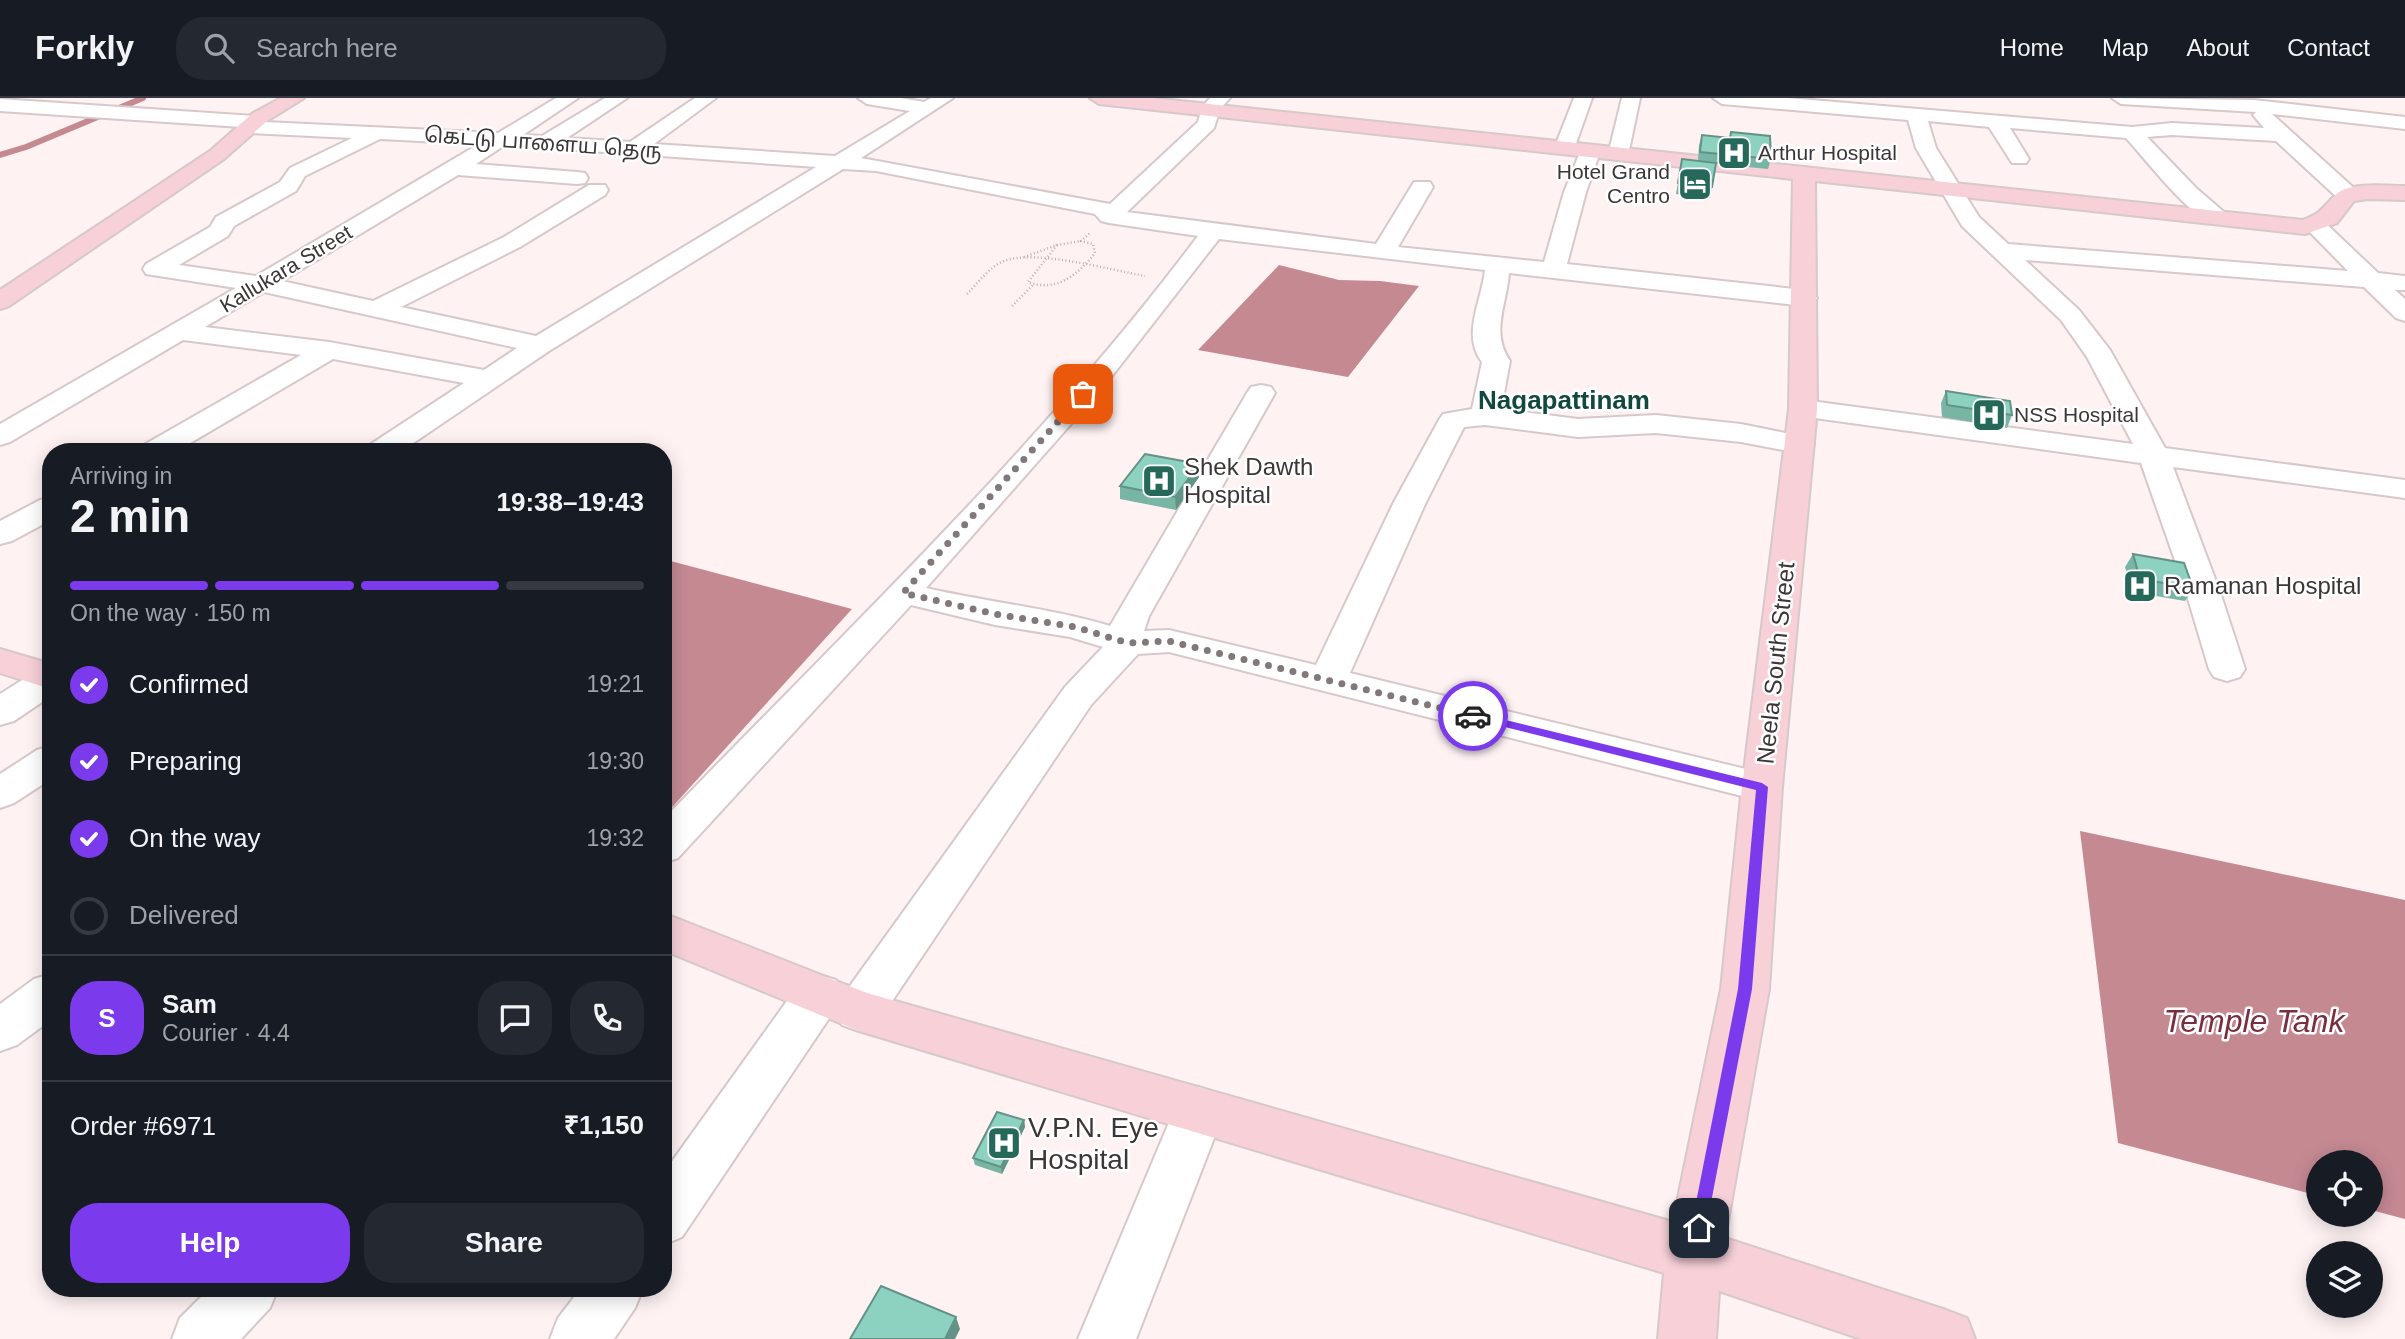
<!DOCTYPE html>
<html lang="en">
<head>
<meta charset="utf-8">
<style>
	body { margin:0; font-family:Helvetica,"Noto Sans Tamil",sans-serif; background:#242831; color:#f1f3f6; height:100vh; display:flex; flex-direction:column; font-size:26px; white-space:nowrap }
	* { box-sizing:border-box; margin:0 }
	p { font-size:23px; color:#9ea1a6 }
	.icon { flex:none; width:38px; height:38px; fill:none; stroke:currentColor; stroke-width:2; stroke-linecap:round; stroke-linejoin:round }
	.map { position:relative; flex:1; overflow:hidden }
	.panel { position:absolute; left:42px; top:345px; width:630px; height:854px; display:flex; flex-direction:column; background:#171b24; border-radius:28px; box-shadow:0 4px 18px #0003 }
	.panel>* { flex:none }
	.buttons { position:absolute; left:2306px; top:1052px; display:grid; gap:14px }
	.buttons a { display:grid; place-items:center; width:77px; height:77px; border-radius:50%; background:#171b24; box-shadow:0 4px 18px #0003; font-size:35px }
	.pin { position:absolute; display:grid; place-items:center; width:60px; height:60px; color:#fff; margin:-30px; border-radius:14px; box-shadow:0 4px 10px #0006 }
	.courier { position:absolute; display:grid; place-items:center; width:70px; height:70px; margin:-35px; border:5px solid #7c3aed; border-radius:50%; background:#fff; color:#222; box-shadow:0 2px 9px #0007 }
	.headline em { font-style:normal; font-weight:700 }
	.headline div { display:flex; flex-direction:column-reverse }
	.headline { display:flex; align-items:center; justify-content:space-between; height:119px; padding:0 28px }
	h1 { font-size:46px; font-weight:700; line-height:52px }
	.bar { display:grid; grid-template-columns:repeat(4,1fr); gap:10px 7px; align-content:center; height:84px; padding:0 28px }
	.bar i { height:9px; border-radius:5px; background:#363941 }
	.bar .selected { background:#7c3aed }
	.bar p { grid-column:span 4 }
	.line { display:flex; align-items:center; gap:18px; padding:0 28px; border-top:2px solid #363941 }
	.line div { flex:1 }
	.round { display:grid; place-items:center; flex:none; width:74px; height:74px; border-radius:28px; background:#242831 }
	ol { padding:0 28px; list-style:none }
	li { display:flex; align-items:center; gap:21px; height:77px }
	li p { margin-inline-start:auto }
	li .icon { padding:7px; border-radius:50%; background:#7c3aed; color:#fff; stroke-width:4 }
	li:last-child { color:#9ea1a6 }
	li i { width:38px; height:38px; border:4px solid #363941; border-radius:50% }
	.primary-button { display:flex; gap:14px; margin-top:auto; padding:14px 28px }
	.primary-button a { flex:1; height:80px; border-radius:28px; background:#7c3aed; color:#fff; font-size:28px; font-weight:700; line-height:80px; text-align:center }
	.primary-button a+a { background:#242831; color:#f1f3f6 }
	header { display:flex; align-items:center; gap:42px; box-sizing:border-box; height:98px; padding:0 35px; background:#171b24; border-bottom:2px solid #363941 }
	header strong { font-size:33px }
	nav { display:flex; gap:38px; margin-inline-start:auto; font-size:24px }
	.search { width:490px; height:63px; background:#242831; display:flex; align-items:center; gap:18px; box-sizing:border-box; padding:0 24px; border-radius:28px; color:#9ea1a6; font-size:26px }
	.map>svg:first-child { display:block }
</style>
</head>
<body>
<header>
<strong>Forkly</strong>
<div class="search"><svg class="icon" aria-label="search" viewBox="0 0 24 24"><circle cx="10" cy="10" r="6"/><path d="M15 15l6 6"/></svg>Search here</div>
<nav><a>Home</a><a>Map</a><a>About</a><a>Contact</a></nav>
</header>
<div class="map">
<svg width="2405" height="1241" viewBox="0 0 2405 1241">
	<rect width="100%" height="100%" fill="#fef2f3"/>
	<g fill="#c58992">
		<path d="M1279 167 1339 182 1380 183 1419 188 1348 279 1198 252Z"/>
		<path d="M663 461 852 511 665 717H663Z"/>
		<path d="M2080 733 2405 802V1121L2371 1112V1064H2319V1098L2118 1045Z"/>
	</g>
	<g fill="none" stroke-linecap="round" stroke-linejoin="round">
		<path stroke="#c58992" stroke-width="6" d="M0 57 26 49 143 0"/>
		<g stroke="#d7c8ca" stroke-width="4">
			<g id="street">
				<path d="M556 0H578L523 37 542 38 605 0H627L567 40 630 44 695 0H716L654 46 835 58 910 13 867 6 858 0H901L924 4 931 0H953L861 60 1110 106 1198 24 1202 9 1210 0H1230L1220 11 1214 30 1127 114 1376 146 1414 84H1430L1433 89 1398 149 1544 164 1564 94 1580 54 1583 50H1597L1600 54 1586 94 1567 166 1804 192 1813 195 1817 200 1813 205 1804 208 1509 175C1507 206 1490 234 1510 263L1501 311 1578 321 1656 317 1741 326 1810 340 1814 346 1810 352 1799 355 1741 344 1656 335 1578 339 1485 327 1464 329 1426 404 1350 575 1762 675 1776 679 1782 689 1776 699 1762 703 1169 554 1138 556 1091 607 876 927 859 933 842 927 835 913 842 899 1065 589 1103 549 1070 539 995 527 911 507 678 760 663 765V722C846 532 1040 349 1198 138L1109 125 1101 123 1095 116 876 73 843 71 549 253 400 354H364L368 348 464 285 333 261 175 354H138L142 348 301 257 183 242 10 344 0 347V326L236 190 146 176 143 171 146 166 210 129 216 119 280 84 290 70 352 40 251 35 244 33 241 29 0 13V1L255 18 265 24 498 35ZM380 41 479 46 256 178 179 167 228 138 234 128 296 93 305 78ZM505 47 816 69 536 238 401 209 520 149 605 97 608 92 605 87H589L504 139 373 203 282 183 458 77 577 86 585 85 588 80 585 75 577 74 476 66ZM1219 141 1485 172C1482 202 1461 237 1482 264L1472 311 1443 316 1439 322 1394 404 1316 567 1169 532 1144 533 1149 518 1275 295 1271 289 1261 287 1251 289 1247 295 1110 528C1050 510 987 504 926 490L1101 292ZM264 194 517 250 484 272 329 244 205 229Z"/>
				<path d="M1574 0H1592L1574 51 1571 55H1557L1554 51Z"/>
				<path d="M1622 0H1640L1628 57 1625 61H1611L1608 57Z"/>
				<path d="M1713 0H1788L2132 29 2172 25 2264 30 2253 17 2256 14 2121 6 2112 0 2254 2 2405 19V31L2272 16 2356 92 2359 97 2356 102H2340L2276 43 2172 37 2147 39 2196 90 2225 115 2228 120 2225 125C2219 126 2214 127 2209 124 2184 111 2146 62 2126 40L2010 30 2029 61 2026 65H2012L1989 29 1928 23 1936 50 1979 119 2008 146 2348 173 2302 126 2305 121H2321L2378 175 2405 178V192H2395L2405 201V223L2396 220 2364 189 2025 162 2079 212 2110 252 2165 350 2405 382V400L2173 369 2220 494 2245 571 2240 579 2227 583 2214 579 2209 571 2186 494 2141 365 1793 317 1789 311 1793 305 1803 302 2133 346 2087 259 2061 222 1962 128 1916 50 1908 22 1722 6Z"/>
				<path d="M51 400V422L12 443 0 446V423L40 402Z"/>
				<path d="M51 569V598L14 623 0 627V596L38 572Z"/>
				<path d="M51 648V681L14 705 0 710V676L37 652Z"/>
				<path d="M51 876V922L17 947 0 953V906L34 881Z"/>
				<path d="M819 877 836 882 843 896 836 910 682 1139 663 1147V1076L802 882Z"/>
				<path d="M1199 989 1217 996 1225 1012 1136 1241H1078L1181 996Z"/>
				<path d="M210 1190H278L270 1210 241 1241H172L180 1220Z"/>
				<path d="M581 1190H643L635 1210 614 1241H550L558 1220Z"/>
			</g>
		</g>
		<g stroke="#d7c8ca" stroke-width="4">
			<g id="secondary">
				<path d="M281 0H304L267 23 224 61 9 208 0 211V192L210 53 253 15Z"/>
				<path d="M1090 0H1152L2303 122C2326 113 2322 108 2338 95 2351 84 2388 88 2405 88V102L2368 101 2354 103 2337 125 2305 136 1815 83 1817 311 1782 689 1769 891 1725 1140 1946 1212 1967 1220 1975 1241H1861L1719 1193 1716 1241H1658L1664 1175 859 933 663 852V815L867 895 1673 1124 1721 891 1742 689 1789 311 1793 81 1099 6Z"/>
				<path d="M0 551 51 566V591L0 575Z"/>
			</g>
		</g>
		<g stroke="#bbb1b2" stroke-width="2.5" stroke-dasharray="1 2.5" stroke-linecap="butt">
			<path d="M1057 147 1028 184C1056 195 1079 176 1095 155L1093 146 1081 143 1090 135"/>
			<path d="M1024 159 1057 147 1081 143"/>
			<path d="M967 196C978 185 989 169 1004 163 1035 151 1111 172 1145 178"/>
			<path d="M1012 208 1033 187"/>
		</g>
		<use href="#street" fill="#fff" fill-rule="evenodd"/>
		<use href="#secondary" fill="#f7d0d8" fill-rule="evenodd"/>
	</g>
	<g fill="#79b5a5">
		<path d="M1731 34 1771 61 1768 71 1716 66 1710 100 1676 96 1682 61 1698 63 1699 47 1702 37 1729 40Z"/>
		<path d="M1946 293 2012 317 2007 330 1942 319 1941 305Z"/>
		<path d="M1199 366V379L1176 412 1120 401V388Z"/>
		<path d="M2133 456 2193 490 2185 503 2133 494 2125 469Z"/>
		<path d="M1024 1022 1025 1029 1002 1076 975 1067 973 1060Z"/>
	</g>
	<g fill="#639386">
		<path d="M1199 366V379L1176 412 1175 399Z"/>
		<path d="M1024 1022 1025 1029 1002 1076 1001 1069Z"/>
		<path d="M956 1219 960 1231 955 1241H945Z"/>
	</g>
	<g fill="#8dd2c0" stroke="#639386" stroke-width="2">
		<path d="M1731 34 1770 38 1771 61 1700 54 1702 37 1730 40Z"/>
		<path d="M1682 61 1716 65 1712 89 1678 85Z"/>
		<path d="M1946 293 2010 303 2012 317 1947 307Z"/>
		<path d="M1145 356 1199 366 1175 399 1120 388Z"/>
		<path d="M2133 456 2184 465 2193 490 2140 481Z"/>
		<path d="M997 1014 1024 1022 1001 1069 973 1060Z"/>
		<path d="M881 1188 956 1219 945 1241H850Z"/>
	</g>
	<path fill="#7c3aed" d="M1473 614 1762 685 1768 689 1752 891 1705 1136 1699 1138 1693 1136 1691 1130 1738 891 1756 692 1469 620V615Z"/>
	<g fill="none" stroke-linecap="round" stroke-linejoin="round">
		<path stroke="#807879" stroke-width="7" stroke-dasharray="0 12.6" d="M1083 296 903 495 995 516 1075 529 1128 545 1169 543 1473 618"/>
	</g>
	<defs>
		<g id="hospital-square" transform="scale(1.75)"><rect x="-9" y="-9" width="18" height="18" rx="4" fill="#26695b" stroke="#fff"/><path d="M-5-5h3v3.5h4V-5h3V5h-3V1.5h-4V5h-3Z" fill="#fff"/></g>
		<g id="hotel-square" transform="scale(1.75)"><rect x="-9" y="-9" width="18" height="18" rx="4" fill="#26695b" stroke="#fff"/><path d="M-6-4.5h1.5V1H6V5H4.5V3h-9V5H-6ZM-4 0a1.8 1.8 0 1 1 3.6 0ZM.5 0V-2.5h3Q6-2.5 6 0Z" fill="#fff"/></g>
	</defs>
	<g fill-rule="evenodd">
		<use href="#hospital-square" x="1734" y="55"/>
		<use href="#hotel-square" x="1695" y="86"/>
		<use href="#hospital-square" x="1989" y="317"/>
		<use href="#hospital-square" x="1159" y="383"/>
		<use href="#hospital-square" x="2140" y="488"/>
		<use href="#hospital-square" x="1004" y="1045"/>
	</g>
	<g text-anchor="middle" stroke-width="5" stroke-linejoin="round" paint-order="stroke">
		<g font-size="21" fill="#3c3637" stroke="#fff">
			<text transform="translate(543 45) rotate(4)" y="7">கெட்டு பாளைய தெரு</text>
			<text transform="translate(286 171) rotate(-31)" y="7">Kallukara Street</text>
		</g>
		<g font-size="21" fill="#3c3637" stroke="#fff" text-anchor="start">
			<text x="1758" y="62">Arthur Hospital</text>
			<text x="1670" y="81" text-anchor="end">Hotel Grand<tspan x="1670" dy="24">Centro</tspan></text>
			<text x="2014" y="324">NSS Hospital</text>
		</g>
		<g font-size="24" fill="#3c3637" stroke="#fff" text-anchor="start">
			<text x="1184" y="377">Shek Dawth<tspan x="1184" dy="28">Hospital</tspan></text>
			<text x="2164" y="496">Ramanan Hospital</text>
		</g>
		<g font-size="24" fill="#3c3637" stroke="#fff">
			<text transform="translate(1776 565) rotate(-84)" y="8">Neela South Street</text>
		</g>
		<g font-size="26" font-weight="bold" fill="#11493e" stroke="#fff">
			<text x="1564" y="311">Nagapattinam</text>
		</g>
		<g font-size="28" fill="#3c3637" stroke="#fff" text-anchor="start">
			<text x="1028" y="1039">V.P.N. Eye<tspan x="1028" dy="32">Hospital</tspan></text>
		</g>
		<g font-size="32" font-style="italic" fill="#792f3f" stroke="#fff">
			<text x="2254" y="934">Temple Tank</text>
		</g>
	</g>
</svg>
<div class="buttons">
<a><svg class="icon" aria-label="locate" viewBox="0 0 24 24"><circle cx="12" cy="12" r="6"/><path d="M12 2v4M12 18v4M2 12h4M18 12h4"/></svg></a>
<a><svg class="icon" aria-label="layers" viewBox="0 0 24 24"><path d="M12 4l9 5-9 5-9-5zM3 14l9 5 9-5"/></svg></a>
</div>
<div class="pin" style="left:1083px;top:296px;background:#ea580c"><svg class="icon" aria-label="bag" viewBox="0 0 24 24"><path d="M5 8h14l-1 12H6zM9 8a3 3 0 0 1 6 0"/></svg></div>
<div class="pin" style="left:1699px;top:1130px;background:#1f2937"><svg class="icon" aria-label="home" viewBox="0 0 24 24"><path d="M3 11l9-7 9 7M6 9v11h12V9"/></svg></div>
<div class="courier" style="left:1473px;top:618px"><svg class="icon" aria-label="car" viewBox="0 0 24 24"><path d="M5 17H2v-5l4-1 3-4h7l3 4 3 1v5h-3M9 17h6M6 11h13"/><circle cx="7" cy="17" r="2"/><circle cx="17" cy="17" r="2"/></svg></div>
<section class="panel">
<div class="headline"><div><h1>2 min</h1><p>Arriving in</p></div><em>19:38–19:43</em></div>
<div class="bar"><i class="selected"></i><i class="selected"></i><i class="selected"></i><i></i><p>On the way · 150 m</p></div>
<ol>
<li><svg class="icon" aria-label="check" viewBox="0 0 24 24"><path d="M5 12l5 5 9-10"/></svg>Confirmed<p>19:21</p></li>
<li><svg class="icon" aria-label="check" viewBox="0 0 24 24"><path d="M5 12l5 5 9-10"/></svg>Preparing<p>19:30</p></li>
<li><svg class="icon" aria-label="check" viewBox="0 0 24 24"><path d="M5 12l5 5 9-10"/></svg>On the way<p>19:32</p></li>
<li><i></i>Delivered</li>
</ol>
<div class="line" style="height:126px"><b class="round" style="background:#7c3aed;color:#fff">S</b><div><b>Sam</b><p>Courier · 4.4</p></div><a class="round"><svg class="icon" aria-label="chat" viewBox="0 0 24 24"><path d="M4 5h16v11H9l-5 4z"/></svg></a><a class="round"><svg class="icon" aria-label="phone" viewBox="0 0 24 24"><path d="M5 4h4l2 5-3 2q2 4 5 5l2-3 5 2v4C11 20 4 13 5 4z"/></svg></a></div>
<div class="line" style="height:91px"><div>Order #6971</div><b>₹1,150</b></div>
<div class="primary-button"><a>Help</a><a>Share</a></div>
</section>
</div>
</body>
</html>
